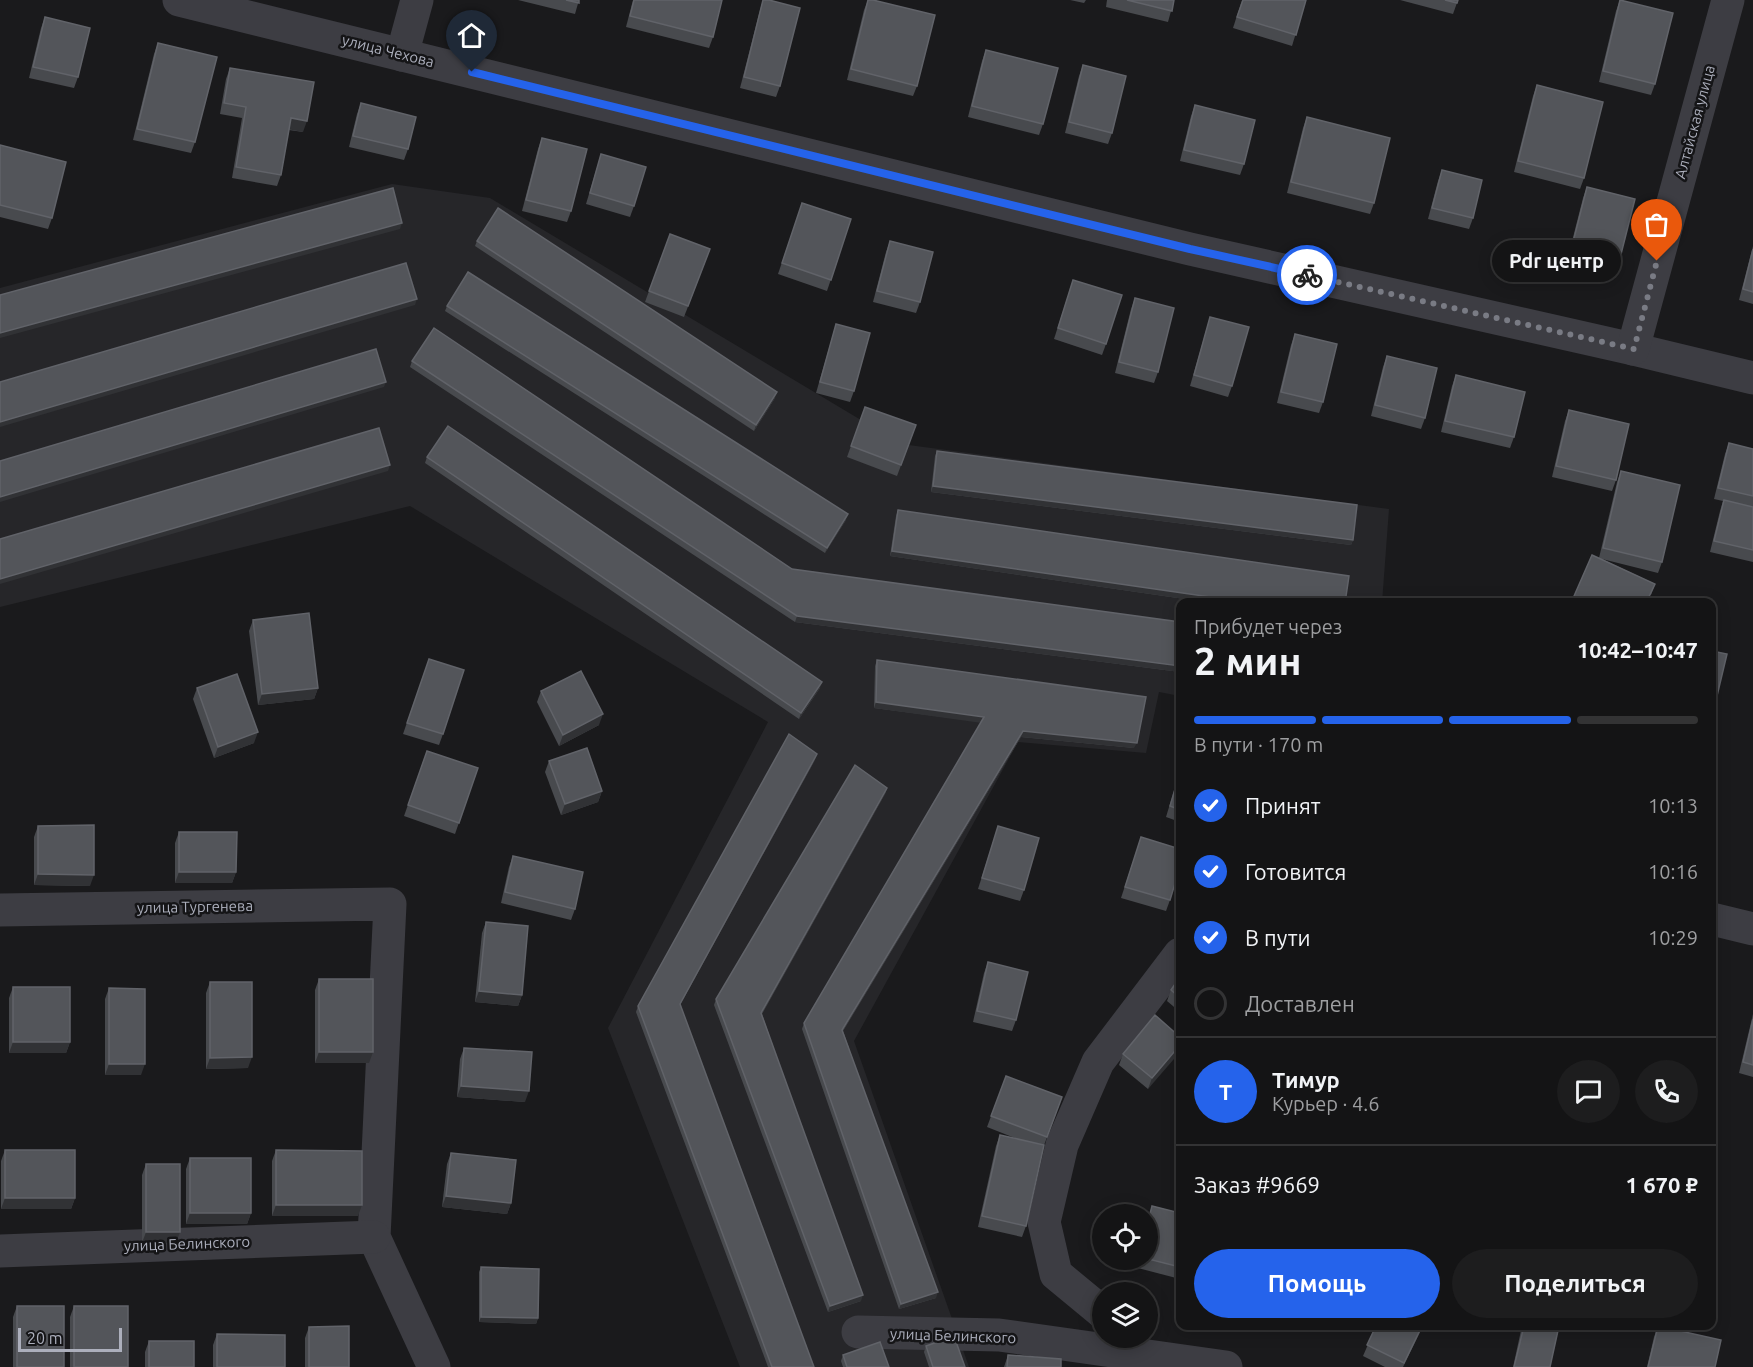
<!DOCTYPE html>
<html lang="ru">
<head>
<meta charset="utf-8">
<style>
	body { margin:0; font-family:Ubuntu,sans-serif; background:#1d1d1e; color:#f1f3f6; height:100vh; display:flex; flex-direction:column; font-size:22px; white-space:nowrap }
	* { box-sizing:border-box; margin:0 }
	p { font-size:20px; color:#9d9ea0 }
	.icon { flex:none; width:33px; height:33px; fill:none; stroke:currentColor; stroke-width:2; stroke-linecap:round; stroke-linejoin:round }
	.map { position:relative; flex:1; overflow:hidden }
	.drawer { position:absolute; left:1176px; top:598px; width:540px; height:732px; display:flex; flex-direction:column; background:#141415; border-radius:12px; box-shadow:0 3px 15px #0003,0 0 0 2px #333334 }
	.drawer>* { flex:none }
	.fabs { position:absolute; left:1092px; top:1204px; display:grid; gap:12px }
	.fabs a { display:grid; place-items:center; width:66px; height:66px; border-radius:50%; background:#141415; box-shadow:0 3px 15px #0003,0 0 0 2px #333334; font-size:30px }
	.scale { position:absolute; left:18px; bottom:15px; width:104px; box-sizing:border-box; padding-left:6px; border:3px solid #acafbc; border-top:0; font-size:16px; line-height:21px; white-space:nowrap; color:#acafbc; -webkit-text-stroke:4px #151517; paint-order:stroke }
	.pin { position:absolute; display:grid; place-items:center; width:51px; height:51px; color:#fff; margin:-62px -26px; border-radius:50% 50% 50% 0; rotate:-45deg; box-shadow:0 0 6px #0007 }
	.pin .icon { rotate:45deg }
	.courier { position:absolute; display:grid; place-items:center; width:60px; height:60px; margin:-30px; border:4px solid #2563eb; border-radius:50%; background:#fff; color:#222; box-shadow:0 2px 8px #0007 }
	.bubble { position:absolute; height:42px; border-radius:21px; background:#141415; box-shadow:0 3px 15px #0003,0 0 0 2px #333334; font-size:20px; font-weight:600; line-height:42px; text-align:center }
	.overview em { font-style:normal; font-weight:600 }
	.overview div { display:flex; flex-direction:column-reverse }
	.overview { display:flex; align-items:center; justify-content:space-between; height:102px; padding:0 18px }
	h1 { font-size:39px; font-weight:600; line-height:45px }
	.bar { display:grid; grid-template-columns:repeat(4,1fr); gap:9px 6px; align-content:center; height:72px; padding:0 18px }
	.bar i { height:8px; border-radius:4px; background:#333334 }
	.bar .on { background:#2563eb }
	.bar p { grid-column:span 4 }
	.line { display:flex; align-items:center; gap:15px; padding:0 18px; border-top:2px solid #333334 }
	.line div { flex:1 }
	.round { display:grid; place-items:center; flex:none; width:63px; height:63px; border-radius:32px; background:#1d1d1e }
	ol { padding:0 18px; list-style:none }
	li { display:flex; align-items:center; gap:18px; height:66px }
	li p { margin-inline-start:auto }
	li .icon { padding:6px; border-radius:50%; background:#2563eb; color:#fff; stroke-width:4 }
	li:last-child { color:#9d9ea0 }
	li i { width:33px; height:33px; border:3px solid #333334; border-radius:50% }
	.action { display:flex; gap:12px; margin-top:auto; padding:12px 18px }
	.action a { flex:1; height:69px; border-radius:36px; background:#2563eb; color:#fff; font-size:24px; font-weight:600; line-height:69px; text-align:center }
	.action a+a { background:#1d1d1e; color:#f1f3f6 }
	.map>svg:first-child { display:block }
</style>
</head>
<body>
<div class="map">
<svg width="1753" height="1367" viewBox="0 0 1753 1367">
	<rect width="100%" height="100%" fill="#1a1a1c"/>
	<path fill="#262629" d="M392 184 490 198 901 444 1389 509 1382 603H1180V696L1159 692 1146 753 1018 742 854 1041 969 1367H740L608 1028 768 722 410 506 0 607V288Z"/>
	<g fill="none" stroke-linecap="round" stroke-linejoin="round">
		<g stroke="#3d3d43" stroke-width="33">
			<path d="M179 0 1190 249 1633 349 1753 378"/>
			<path d="M402 55 417 0"/>
			<path d="M1633 349 1728 0"/>
			<path d="M0 910 390 904 374 1237 434 1367"/>
			<path d="M1712 919 1753 929"/>
			<path d="M0 1251 374 1237"/>
			<path d="M1102 1312 1056 1274 1044 1222 1062 1145 1098 1062 1180 954"/>
			<path d="M858 1332 999 1335 1226 1367"/>
		</g>
	</g>
	<g fill="#484a4e">
		<path d="M518 0H579L575 14Z"/>
		<path d="M633 0H722L713 37 709 48 626 27Z"/>
		<path d="M763 0 780 86 776 97 740 88 760 10Z"/>
		<path d="M868 0 917 86 913 96 847 80 864 10Z"/>
		<path d="M1070 0H1086L1084 3Z"/>
		<path d="M1107 0H1174L1168 22 1106 7Z"/>
		<path d="M1242 0H1306L1292 46 1233 28Z"/>
		<path d="M1400 0H1458L1453 14Z"/>
		<path d="M1620 0 1655 84 1651 95 1599 82 1616 11Z"/>
		<path d="M45 17 78 77 74 88 29 78 41 28Z"/>
		<path d="M158 43 195 142 191 153 133 140 154 54Z"/>
		<path d="M986 50 1043 124 1039 135 968 117 982 61Z"/>
		<path d="M1083 65 1112 133 1108 144 1065 133 1079 76Z"/>
		<path d="M230 68 303 132 289 130 281 175 277 186 232 178 242 118 220 114 226 79Z"/>
		<path d="M1537 85 1584 178 1580 189 1514 172 1533 96Z"/>
		<path d="M361 103 408 149 404 160 349 147 357 114Z"/>
		<path d="M1195 105 1244 164 1240 175 1180 161 1191 116Z"/>
		<path d="M1307 117 1374 203 1370 214 1287 193 1303 128Z"/>
		<path d="M542 138 571 211 567 222 522 211 538 149Z"/>
		<path d="M0 145 52 218 48 229 0 217Z"/>
		<path d="M601 154 634 206 630 217 586 204Z"/>
		<path d="M1442 170 1473 218 1469 229 1428 219 1438 181Z"/>
		<path d="M1587 187 1618 266 1614 277 1566 265 1583 198Z"/>
		<path d="M802 203 851 219 827 291 778 274Z"/>
		<path d="M670 234 710 249 684 317 645 302Z"/>
		<path d="M477 241 775 398 754 431 475 246Z"/>
		<path d="M890 241 920 302 916 313 873 302 886 252Z"/>
		<path d="M1753 246V304L1739 300Z"/>
		<path d="M1073 280 1106 344 1102 355 1054 339Z"/>
		<path d="M1135 298 1158 372 1154 383 1115 373 1131 309Z"/>
		<path d="M447 306 846 520 825 553 445 311Z"/>
		<path d="M1210 317 1232 386 1228 397 1190 386Z"/>
		<path d="M836 324 854 391 850 402 816 393Z"/>
		<path d="M1295 334 1323 402 1319 413 1277 403 1291 345Z"/>
		<path d="M1387 356 1425 418 1421 429 1371 416 1383 367Z"/>
		<path d="M412 361 792 569 1180 622V672L795 622 410 367Z"/>
		<path d="M1456 375 1514 437 1510 448 1441 432 1452 386Z"/>
		<path d="M865 407 916 425 897 476 847 457Z"/>
		<path d="M1569 410 1616 480 1612 491 1552 477 1565 421Z"/>
		<path d="M1729 443 1753 449V562L1710 552 1720 511 1723 501 1714 499 1725 454Z"/>
		<path d="M937 451 1353 540 1351 545 931 492 935 456Z"/>
		<path d="M427 457 820 688 799 719 425 463Z"/>
		<path d="M1621 471 1662 562 1658 573 1602 559 1655 584 1651 595 1599 558 1617 482Z"/>
		<path d="M898 510 1345 603H1212L890 556 896 516Z"/>
		<path d="M253 620 318 688 314 699 258 705 249 631Z"/>
		<path d="M1712 651 1716 700 1712 711Z"/>
		<path d="M429 659 443 734 439 745 403 734Z"/>
		<path d="M877 660 1134 748 1021 737 843 1031 936 1298 899 1309 802 1029 804 1023 981 722 874 708 875 666Z"/>
		<path d="M197 688 254 743 214 758 193 699Z"/>
		<path d="M541 691 599 725 559 746 537 702Z"/>
		<path d="M427 751 478 768 455 834 404 816Z"/>
		<path d="M815 760 680 1005 814 1367H768L636 1012 638 1006Z"/>
		<path d="M549 761 602 791 598 802 561 815 545 772Z"/>
		<path d="M1180 771V822L1166 817Z"/>
		<path d="M887 788 885 794 762 1014 861 1301 828 1312 714 1005 716 999Z"/>
		<path d="M38 826 90 886 34 885V837Z"/>
		<path d="M998 826 1024 890 1020 901 978 889Z"/>
		<path d="M179 832 236 872 232 883H175V843Z"/>
		<path d="M1141 837 1170 900 1166 911 1121 898Z"/>
		<path d="M513 856 575 909 571 920 501 903 509 867Z"/>
		<path d="M486 922 522 995 518 1006 475 1002 482 933Z"/>
		<path d="M988 962 1016 1020 1012 1031 973 1022 984 973Z"/>
		<path d="M1180 977V1012L1167 1001 1171 990Z"/>
		<path d="M319 979 369 1063H315V990Z"/>
		<path d="M210 982 248 1068 206 1069V993Z"/>
		<path d="M13 987 70 1042 66 1053H9V998Z"/>
		<path d="M109 988 141 1075H105V999Z"/>
		<path d="M1753 1014V1077L1739 1073Z"/>
		<path d="M1180 1037 1148 1089 1119 1065 1123 1054Z"/>
		<path d="M464 1048 525 1102 457 1097 460 1059Z"/>
		<path d="M1006 1076 1062 1097 1043 1148 1026 1226 1022 1237 978 1227 996 1146 1000 1135 1020 1140 987 1127Z"/>
		<path d="M5 1150 75 1198 71 1209H1V1161Z"/>
		<path d="M276 1150 358 1216H272V1161Z"/>
		<path d="M451 1153 511 1203 507 1214 442 1207 447 1164Z"/>
		<path d="M190 1158 251 1213 247 1224H186V1169Z"/>
		<path d="M146 1164 176 1243H142V1175Z"/>
		<path d="M1152 1206 1180 1213V1279L1134 1267 1136 1260H1148V1218Z"/>
		<path d="M481 1267 538 1318 536 1324 479 1322V1272Z"/>
		<path d="M17 1306 64 1367H13V1317Z"/>
		<path d="M74 1306 128 1367H70V1317Z"/>
		<path d="M1315 1326H1332L1330 1331Z"/>
		<path d="M1376 1326H1423L1403 1367H1385L1363 1356Z"/>
		<path d="M1522 1326H1559L1550 1367H1513Z"/>
		<path d="M1658 1326 1715 1367H1647L1654 1337Z"/>
		<path d="M309 1327 349 1367H305V1338Z"/>
		<path d="M217 1334 285 1367H213V1345Z"/>
		<path d="M149 1341 194 1367H145V1352Z"/>
		<path d="M926 1346 965 1367H929L924 1352Z"/>
		<path d="M843 1355 889 1367H843L841 1361Z"/>
		<path d="M1008 1355 1061 1367H1004Z"/>
	</g>
	<g fill="#313235">
		<path d="M291 118 307 121 303 132 287 129Z"/>
		<path d="M402 223 400 229 0 338V333Z"/>
		<path d="M417 299 415 305 0 427V422Z"/>
		<path d="M386 382 384 387 0 502V497Z"/>
		<path d="M777 392 775 398 754 431 756 425Z"/>
		<path d="M390 465 388 471 0 584V579Z"/>
		<path d="M933 486 1353 540 1351 545 931 492Z"/>
		<path d="M848 514 846 520 825 553 827 548Z"/>
		<path d="M892 551 1252 603H1212L890 556Z"/>
		<path d="M797 616 1180 666V672L795 622Z"/>
		<path d="M822 682 820 688 799 719 801 713Z"/>
		<path d="M318 688 314 699 258 705 262 694Z"/>
		<path d="M876 702 984 717 982 723 874 708Z"/>
		<path d="M603 714 599 725 559 746 563 735Z"/>
		<path d="M1023 731 1137 743 1134 748 1021 737 840 1035 842 1030Z"/>
		<path d="M258 732 254 743 214 758 218 747Z"/>
		<path d="M817 754 815 760 678 1009 680 1004Z"/>
		<path d="M887 788 885 794 759 1018 761 1013Z"/>
		<path d="M602 791 598 802 561 815 565 804Z"/>
		<path d="M179 872H236L232 883H175Z"/>
		<path d="M38 874 94 875 90 886 34 885Z"/>
		<path d="M479 991 522 995 518 1006 475 1002Z"/>
		<path d="M13 1042H70L66 1053H9Z"/>
		<path d="M1180 1045V1052L1148 1089 1152 1078Z"/>
		<path d="M319 1052H373L369 1063H315Z"/>
		<path d="M252 1057 248 1068 206 1069 210 1058Z"/>
		<path d="M109 1064H145L141 1075H105Z"/>
		<path d="M461 1086 529 1091 525 1102 457 1097Z"/>
		<path d="M446 1196 511 1203 507 1214 442 1207Z"/>
		<path d="M5 1198H75L71 1209H1Z"/>
		<path d="M276 1205H362L358 1216H272Z"/>
		<path d="M190 1213H251L247 1224H186Z"/>
		<path d="M146 1232H180L176 1243H142Z"/>
		<path d="M938 1292 936 1298 899 1309 901 1304Z"/>
		<path d="M863 1295 861 1301 828 1312 830 1306Z"/>
		<path d="M481 1317 538 1318 536 1324 479 1322Z"/>
	</g>
	<g fill="#53555a" stroke="#616369" stroke-width="1.5">
		<path d="M566 0H579V3Z"/>
		<path d="M634 0H722L713 37 630 16Z"/>
		<path d="M763 0H769L800 8 780 86 744 77Z"/>
		<path d="M868 0H873L935 15 917 86 851 69Z"/>
		<path d="M1127 0H1174L1172 11Z"/>
		<path d="M1243 0H1306L1296 35 1237 17Z"/>
		<path d="M1445 0H1458L1457 3Z"/>
		<path d="M1620 0 1673 13 1655 84 1603 71Z"/>
		<path d="M45 17 90 28 78 77 33 67Z"/>
		<path d="M158 43 217 57 195 142 137 129Z"/>
		<path d="M986 50 1058 68 1043 124 972 106Z"/>
		<path d="M1083 65 1126 76 1112 133 1069 122Z"/>
		<path d="M230 68 314 82 307 121 291 118 281 175 236 167 246 107 224 103Z"/>
		<path d="M1537 85 1603 102 1584 178 1518 161Z"/>
		<path d="M361 103 416 117 408 149 353 136Z"/>
		<path d="M1195 105 1255 120 1244 164 1184 150Z"/>
		<path d="M1307 117 1390 138 1374 203 1291 182Z"/>
		<path d="M542 138 587 149 571 211 526 200Z"/>
		<path d="M0 145 66 162 52 218 0 205Z"/>
		<path d="M601 154 646 167 634 206 590 193Z"/>
		<path d="M1442 170 1482 180 1473 218 1432 208Z"/>
		<path d="M1587 187 1635 199 1618 266 1570 254Z"/>
		<path d="M393 188 402 223 0 333V295Z"/>
		<path d="M802 203 851 219 831 280 782 263Z"/>
		<path d="M498 208 777 392 756 425 477 241Z"/>
		<path d="M670 234 710 249 688 306 649 291Z"/>
		<path d="M890 241 933 252 920 302 877 291Z"/>
		<path d="M1753 249V292L1743 289Z"/>
		<path d="M406 263 417 299 0 422V382Z"/>
		<path d="M468 272 848 514 827 548 447 306Z"/>
		<path d="M1073 280 1122 295 1106 344 1058 328Z"/>
		<path d="M1135 298 1174 308 1158 372 1119 362Z"/>
		<path d="M1210 317 1249 327 1232 386 1194 375Z"/>
		<path d="M836 324 870 333 854 391 820 382Z"/>
		<path d="M434 328 792 569 1180 622V666L797 616 412 361Z"/>
		<path d="M1295 334 1337 344 1323 402 1281 392Z"/>
		<path d="M376 349 386 382 0 497V461Z"/>
		<path d="M1387 356 1437 368 1425 418 1375 405Z"/>
		<path d="M1456 375 1525 392 1514 437 1445 421Z"/>
		<path d="M865 407 916 425 901 465 851 446Z"/>
		<path d="M1569 410 1629 424 1616 480 1556 466Z"/>
		<path d="M448 426 822 682 801 713 427 457Z"/>
		<path d="M379 428 390 465 0 579V539Z"/>
		<path d="M1729 443 1753 449V496L1718 488Z"/>
		<path d="M937 451 1357 505 1353 540 933 486Z"/>
		<path d="M1621 471 1680 485 1662 562 1603 548Z"/>
		<path d="M1724 500 1753 507V550L1714 541Z"/>
		<path d="M898 510 1349 576 1345 603H1252L892 551Z"/>
		<path d="M1592 555 1655 584 1646 603H1571Z"/>
		<path d="M309 613 318 688 262 694 253 620Z"/>
		<path d="M1712 651 1727 654 1716 700 1712 699Z"/>
		<path d="M429 659 464 670 443 734 407 723Z"/>
		<path d="M877 660 1146 697 1137 743 1023 731 842 1030 938 1292 901 1304 804 1023 984 717 876 702Z"/>
		<path d="M581 671 603 714 563 735 541 691Z"/>
		<path d="M237 674 258 732 218 747 197 688Z"/>
		<path d="M789 734 817 754 680 1004 814 1367H772L638 1006Z"/>
		<path d="M587 748 602 791 565 804 549 761Z"/>
		<path d="M427 751 478 768 459 823 408 805Z"/>
		<path d="M855 765 887 788 761 1013 863 1295 830 1306 716 999Z"/>
		<path d="M1180 772V810L1170 806Z"/>
		<path d="M94 825V875L38 874V826Z"/>
		<path d="M998 826 1039 838 1024 890 982 878Z"/>
		<path d="M179 832H237L236 872H179Z"/>
		<path d="M1141 837 1180 849V867L1170 900 1125 887Z"/>
		<path d="M513 856 583 872 575 909 505 892Z"/>
		<path d="M486 922 528 926 522 995 479 991Z"/>
		<path d="M988 962 1028 972 1016 1020 977 1011Z"/>
		<path d="M1180 977V998L1171 990Z"/>
		<rect x="319" y="979" width="54" height="73"/>
		<path d="M210 982H252V1057L210 1058Z"/>
		<rect x="13" y="987" width="57" height="55"/>
		<path d="M109 988 145 989V1064H109Z"/>
		<path d="M1155 1015 1180 1037V1045L1152 1078 1123 1054Z"/>
		<path d="M1753 1019V1065L1743 1062Z"/>
		<path d="M464 1048 532 1052 529 1091 461 1086Z"/>
		<path d="M1006 1076 1062 1097 1047 1137 991 1116Z"/>
		<path d="M1000 1135 1044 1145 1026 1226 982 1216Z"/>
		<rect x="5" y="1150" width="70" height="48"/>
		<path d="M276 1150 362 1151V1205H276Z"/>
		<path d="M451 1153 516 1160 511 1203 446 1196Z"/>
		<rect x="190" y="1158" width="61" height="55"/>
		<rect x="146" y="1164" width="34" height="68"/>
		<path d="M1152 1206 1180 1213V1267L1148 1259V1222Z"/>
		<path d="M481 1267 539 1269 538 1318 481 1317Z"/>
		<rect x="17" y="1306" width="47" height="61"/>
		<rect x="74" y="1306" width="54" height="61"/>
		<path d="M349 1326V1367H309V1327Z"/>
		<path d="M1376 1326H1422L1404 1363 1367 1345Z"/>
		<path d="M1524 1326H1559L1550 1367H1514Z"/>
		<path d="M1658 1326 1721 1340 1715 1367H1648Z"/>
		<path d="M217 1334 285 1335V1367H217Z"/>
		<path d="M954 1336 965 1367H933L926 1346Z"/>
		<rect x="149" y="1341" width="45" height="26"/>
		<path d="M880 1342 889 1367H847L843 1355Z"/>
		<path d="M1008 1355 1061 1359V1367H1007Z"/>
	</g>
	<g fill="none" stroke-linecap="round" stroke-linejoin="round">
		<path stroke="#797b84" stroke-width="6" stroke-dasharray="0 10.8" d="M1307 275 1634 349 1657 261"/>
		<path stroke="#2563eb" stroke-width="8" d="M472 72 1190 249 1307 275"/>
	</g>
	<g text-anchor="middle" stroke-width="5" stroke-linejoin="round" paint-order="stroke">
		<g font-size="15" fill="#acafbc" stroke="#151517">
			<text transform="translate(388 51) rotate(14)" y="5">улица Чехова</text>
			<text transform="translate(1695 122) rotate(-75)" y="5">Алтайская улица</text>
			<text transform="translate(195 907) rotate(-1)" y="5">улица Тургенева</text>
			<text transform="translate(187 1244) rotate(-2)" y="5">улица Белинского</text>
			<text transform="translate(953 1336) rotate(2)" y="5">улица Белинского</text>
		</g>
	</g>
</svg>
<div class="fabs">
<a><svg class="icon" aria-label="locate" viewBox="0 0 24 24"><circle cx="12" cy="12" r="6"/><path d="M12 2v4M12 18v4M2 12h4M18 12h4"/></svg></a>
<a><svg class="icon" aria-label="layers" viewBox="0 0 24 24"><path d="M12 4l9 5-9 5-9-5zM3 14l9 5 9-5"/></svg></a>
</div>
<div class="scale">20 m</div>
<div class="pin" style="left:1657px;top:261px;background:#ea580c"><svg class="icon" aria-label="bag" viewBox="0 0 24 24"><path d="M5 8h14l-1 12H6zM9 8a3 3 0 0 1 6 0"/></svg></div>
<div class="pin" style="left:472px;top:72px;background:#1f2937"><svg class="icon" aria-label="home" viewBox="0 0 24 24"><path d="M3 11l9-7 9 7M6 9v11h12V9"/></svg></div>
<div class="courier" style="left:1307px;top:275px"><svg class="icon" aria-label="bike" viewBox="0 0 24 24"><circle cx="6" cy="16" r="4"/><circle cx="18" cy="16" r="4"/><path d="M6 16l4-8h5l3 8M10 8l3 8H6M13 5h3"/></svg></div>
<div class="bubble" style="left:1492px;top:240px;width:129px">Pdr центр</div>
<section class="drawer">
<div class="overview"><div><h1>2 мин</h1><p>Прибудет через</p></div><em>10:42–10:47</em></div>
<div class="bar"><i class="on"></i><i class="on"></i><i class="on"></i><i></i><p>В пути · 170 m</p></div>
<ol>
<li><svg class="icon" aria-label="check" viewBox="0 0 24 24"><path d="M5 12l5 5 9-10"/></svg>Принят<p>10:13</p></li>
<li><svg class="icon" aria-label="check" viewBox="0 0 24 24"><path d="M5 12l5 5 9-10"/></svg>Готовится<p>10:16</p></li>
<li><svg class="icon" aria-label="check" viewBox="0 0 24 24"><path d="M5 12l5 5 9-10"/></svg>В пути<p>10:29</p></li>
<li><i></i>Доставлен</li>
</ol>
<div class="line" style="height:108px"><b class="round" style="background:#2563eb;color:#fff">Т</b><div><b>Тимур</b><p>Курьер · 4.6</p></div><a class="round"><svg class="icon" aria-label="chat" viewBox="0 0 24 24"><path d="M4 5h16v11H9l-5 4z"/></svg></a><a class="round"><svg class="icon" aria-label="phone" viewBox="0 0 24 24"><path d="M5 4h4l2 5-3 2q2 4 5 5l2-3 5 2v4C11 20 4 13 5 4z"/></svg></a></div>
<div class="line" style="height:78px"><div>Заказ #9669</div><b>1 670 ₽</b></div>
<div class="action"><a>Помощь</a><a>Поделиться</a></div>
</section>
</div>
</body>
</html>
